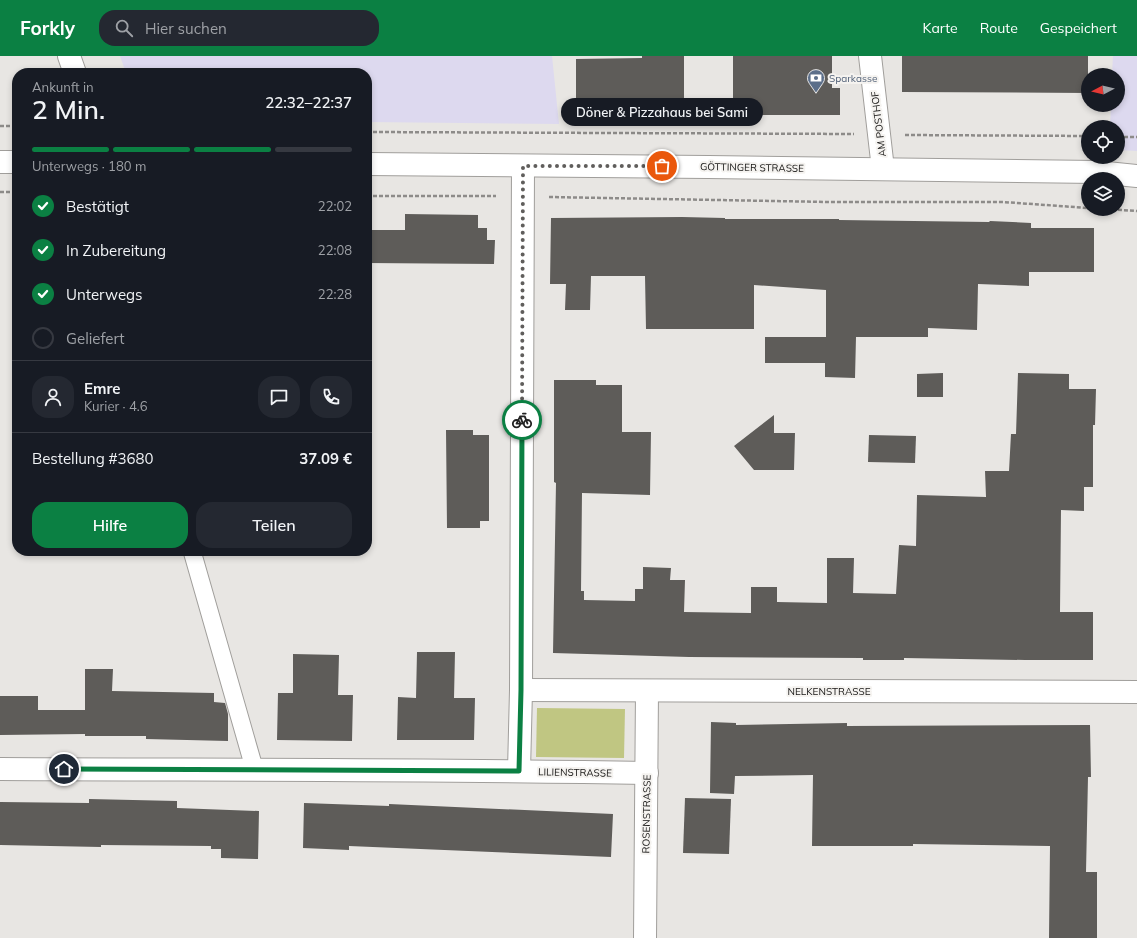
<!DOCTYPE html>
<html lang="de">
<head>
<meta charset="utf-8">
<style>
	body { margin:0; font-family:Mulish,sans-serif; background:#242831; color:#f1f3f6; height:100vh; display:flex; flex-direction:column; font-size:15px; white-space:nowrap }
	* { box-sizing:border-box; margin:0 }
	p { font-size:13px; color:#9ea1a6 }
	.icon { flex:none; width:22px; height:22px; fill:none; stroke:currentColor; stroke-width:2; stroke-linecap:round; stroke-linejoin:round }
	.map { position:relative; flex:1; overflow:hidden }
	.side { position:absolute; left:12px; top:12px; width:360px; height:488px; display:flex; flex-direction:column; background:#171b24; border-radius:16px; box-shadow:0 2px 6px #0003 }
	.side>* { flex:none }
	.needle { width:26px; rotate:263deg }
	.tools { position:absolute; left:1081px; top:12px; display:grid; gap:8px }
	.tools a { display:grid; place-items:center; width:44px; height:44px; border-radius:50%; background:#171b24; box-shadow:0 2px 6px #0003; font-size:20px }
	.pin { position:absolute; display:grid; place-items:center; width:34px; height:34px; color:#fff; margin:-17px; border:2px solid #fff; border-radius:50%; box-shadow:0 1px 4px #0007 }
	.courier { position:absolute; display:grid; place-items:center; width:40px; height:40px; margin:-20px; border:3px solid #0b8043; border-radius:50%; background:#fff; color:#222; box-shadow:0 1px 5px #0007 }
	.bubble { position:absolute; height:28px; border-radius:14px; background:#171b24; box-shadow:0 2px 6px #0003; font-size:13px; font-weight:600; line-height:28px; text-align:center }
	.head em { font-style:normal; font-weight:600 }
	.head div { display:flex; flex-direction:column-reverse }
	.head { display:flex; align-items:center; justify-content:space-between; height:68px; padding:0 20px }
	h1 { font-size:26px; font-weight:600; line-height:30px }
	.bar { display:grid; grid-template-columns:repeat(4,1fr); gap:6px 4px; align-content:center; height:48px; padding:0 20px }
	.bar i { height:5px; border-radius:3px; background:#363941 }
	.bar .on { background:#0b8043 }
	.bar p { grid-column:span 4 }
	.line { display:flex; align-items:center; gap:10px; padding:0 20px; border-top:1px solid #363941 }
	.line div { flex:1 }
	.round { display:grid; place-items:center; flex:none; width:42px; height:42px; border-radius:16px; background:#242831 }
	ol { padding:0 20px; list-style:none }
	li { display:flex; align-items:center; gap:12px; height:44px }
	li p { margin-inline-start:auto }
	li .icon { padding:4px; border-radius:50%; background:#0b8043; color:#fff; stroke-width:4 }
	li:last-child { color:#9ea1a6 }
	li i { width:22px; height:22px; border:2px solid #363941; border-radius:50% }
	.button { display:flex; gap:8px; margin-top:auto; padding:8px 20px }
	.button a { flex:1; height:46px; border-radius:16px; background:#0b8043; color:#fff; font-size:16px; font-weight:600; line-height:46px; text-align:center }
	.button a+a { background:#242831; color:#f1f3f6 }
	header { display:flex; align-items:center; gap:24px; box-sizing:border-box; height:56px; padding:0 20px; background:#0b8043; color:#fff }
	header strong { font-size:19px }
	nav { display:flex; gap:22px; margin-inline-start:auto; font-size:14px }
	.search { width:280px; height:36px; background:#242831; display:flex; align-items:center; gap:10px; box-sizing:border-box; padding:0 14px; border-radius:16px; color:#9ea1a6; font-size:15px }
	.map>svg:first-child { display:block }
</style>
</head>
<body>
<header>
<strong>Forkly</strong>
<div class="search"><svg class="icon" aria-label="search" viewBox="0 0 24 24"><circle cx="10" cy="10" r="6"/><path d="M15 15l6 6"/></svg>Hier suchen</div>
<nav><a>Karte</a><a>Route</a><a>Gespeichert</a></nav>
</header>
<div class="map">
<svg width="1137" height="882" viewBox="0 0 1137 882">
	<rect width="100%" height="100%" fill="#e8e6e3"/>
	<g fill="#ddd9ef">
		<path d="M120 0H552L559 68 367 66V17H126Z"/>
		<path d="M1113 0H1137V95L1118 94V71H1110L1111 49H1118V19H1112Z"/>
	</g>
	<path fill="#c0c682" d="M537 652 625 653 624 702 536 701Z"/>
	<g fill="#5e5c59">
		<path d="M642 0H684V48H576V3L642 2Z"/>
		<path d="M733 0H832V32H840V59H733Z"/>
		<path d="M902 0H1088V37L902 36Z"/>
		<path d="M405 158 478 159V172H487V184H495L494 208 367 207V174H405Z"/>
		<path d="M682 161 725 162V163H839V164L989 166 990 165 1031 167V172H1094V216H1029V230L978 228 977 274 928 272V281H856L855 322 825 321V307H765V281H826V234L754 229V273H646L645 220H591L590 254H565L566 228H550L551 162Z"/>
		<path d="M943 317V341H917V318Z"/>
		<path d="M1018 317 1069 318V333H1096L1095 369H1093V431H1084V455L1061 454 1060 556H1093V604H1025L904 602V604H863V602L689 601 553 597 556 427 554 426V324H596V329H622V376H651L650 439 582 437 581 535H584V544L635 545V533H643V511L671 512 670 524H685L684 556 751 557V531H777V546L827 547V502H854L853 537 896 538 899 489 916 490 917 439 986 441 985 415H1009L1011 378H1016Z"/>
		<path d="M774 359V377H795L794 414H754L734 390Z"/>
		<path d="M446 374H473V379H489V465H480V472H447Z"/>
		<path d="M869 379 916 380 915 407 868 406Z"/>
		<path d="M417 596H455L454 642H475L474 684H397L398 641 416 642Z"/>
		<path d="M293 598 339 599 338 639H353L352 685 277 684 278 637H293Z"/>
		<path d="M85 613H113L112 635 214 637V646L225 647 228 658V685L146 683V680H85V678L0 679V640H38V654H85Z"/>
		<path d="M711 666 736 667V669L847 667V670L1090 669 1091 721H1088L1086 816H1097V882H1049L1050 790 913 788V790H812L813 719 735 720 734 738 710 737Z"/>
		<path d="M685 742 731 743 729 798 683 797Z"/>
		<path d="M89 743 177 745V752L259 755 258 803 221 802V793H211V790L101 789V791L0 789V746L89 747Z"/>
		<path d="M304 747 389 750V748L613 758 611 801 349 790V794L303 792Z"/>
	</g>
	<g fill="none" stroke-linecap="round" stroke-linejoin="round">
		<g stroke="#a09e9b" stroke-width="19">
			<path id="service" d="M192 495 255 715"/>
		</g>
		<g stroke="#a09e9b" stroke-width="24">
			<g id="minor">
				<path d="M69 0 75 17"/>
				<path d="M870 0 883 113"/>
				<path d="M521 634 1137 636"/>
				<path d="M0 713C216 714 431 713 647 717"/>
				<path d="M519 715 521 634 523 110"/>
				<path d="M645 882 647 635"/>
			</g>
		</g>
		<g stroke="#a09e9b" stroke-width="24">
			<g id="secondary">
				<path d="M0 106H17"/>
				<path d="M367 108 708 111 1097 116 1137 120"/>
			</g>
		</g>
		<g stroke="#8d8b89" stroke-width="2.5" stroke-dasharray="4 2" stroke-linecap="butt">
			<path d="M0 70H17"/>
			<path d="M367 76 854 78"/>
			<path d="M905 79 1088 80"/>
			<path d="M1118 81H1137"/>
			<path d="M0 136H17"/>
			<path d="M367 140H496"/>
			<path d="M549 141 828 146H1003L1088 152"/>
			<path d="M1106 153 1137 155"/>
		</g>
		<use href="#service" stroke="#fff" stroke-width="17"/>
		<use href="#minor" stroke="#fff" stroke-width="22"/>
		<use href="#secondary" stroke="#fff" stroke-width="22"/>
	</g>
	<g fill="none" stroke-linecap="round" stroke-linejoin="round">
		<path stroke="#605e5c" stroke-width="4" stroke-dasharray="0 7.2" d="M522 364 523 110H662"/>
		<path stroke="#0b8043" stroke-width="5" d="M64 713 519 715 521 634 522 364"/>
	</g>
	<defs>
		<g id="bank-pin" transform="scale(0.9)"><path d="M0 17L-7.5 6A9.5 9.5 0 1 1 7.5 6Z" fill="#5c6f8a" stroke="#f5f3f0"/><path d="M-6-4H6V4H-6ZM0-2.3a2.3 2.3 0 1 0 0 4.6a2.3 2.3 0 1 0 0-4.6Z" fill="#fff"/></g>
	</defs>
	<g fill-rule="evenodd">
		<use href="#bank-pin" x="816" y="22"/>
	</g>
	<g text-anchor="middle" stroke-width="4" stroke-linejoin="round" paint-order="stroke">
		<g font-size="10" fill="#4e5e75" stroke="#f5f3f0" text-anchor="start">
			<text x="829" y="26">Sparkasse</text>
		</g>
		<g font-size="10" fill="#161514" stroke="#f5f3f0">
			<text transform="translate(878 68) rotate(-97)" y="4">AM POSTHOF</text>
			<text transform="translate(752 111) rotate(1)" y="4">GÖTTINGER STRASSE</text>
			<text x="829" y="639">NELKENSTRASSE</text>
			<text transform="translate(575 716) rotate(1)" y="4">LILIENSTRASSE</text>
			<text transform="translate(646 758) rotate(-89)" y="4">ROSENSTRASSE</text>
		</g>
	</g>
</svg>
<div class="tools">
<a><svg class="needle" viewBox="-14 -14 28 28"><path d="M0-13l5 13h-10z" fill="#e53935"/><path d="M0 13l5-13h-10z" fill="#9ea1a6"/></svg></a>
<a><svg class="icon" aria-label="locate" viewBox="0 0 24 24"><circle cx="12" cy="12" r="6"/><path d="M12 2v4M12 18v4M2 12h4M18 12h4"/></svg></a>
<a><svg class="icon" aria-label="layers" viewBox="0 0 24 24"><path d="M12 4l9 5-9 5-9-5zM3 14l9 5 9-5"/></svg></a>
</div>
<div class="pin" style="left:662px;top:110px;background:#ea580c"><svg class="icon" aria-label="bag" viewBox="0 0 24 24"><path d="M5 8h14l-1 12H6zM9 8a3 3 0 0 1 6 0"/></svg></div>
<div class="pin" style="left:64px;top:713px;background:#1f2937"><svg class="icon" aria-label="home" viewBox="0 0 24 24"><path d="M3 11l9-7 9 7M6 9v11h12V9"/></svg></div>
<div class="courier" style="left:522px;top:364px"><svg class="icon" aria-label="bike" viewBox="0 0 24 24"><circle cx="6" cy="16" r="4"/><circle cx="18" cy="16" r="4"/><path d="M6 16l4-8h5l3 8M10 8l3 8H6M13 5h3"/></svg></div>
<div class="bubble" style="left:561px;top:42px;width:202px">Döner &amp; Pizzahaus bei Sami</div>
<section class="side">
<div class="head"><div><h1>2 Min.</h1><p>Ankunft in</p></div><em>22:32–22:37</em></div>
<div class="bar"><i class="on"></i><i class="on"></i><i class="on"></i><i></i><p>Unterwegs · 180 m</p></div>
<ol>
<li><svg class="icon" aria-label="check" viewBox="0 0 24 24"><path d="M5 12l5 5 9-10"/></svg>Bestätigt<p>22:02</p></li>
<li><svg class="icon" aria-label="check" viewBox="0 0 24 24"><path d="M5 12l5 5 9-10"/></svg>In Zubereitung<p>22:08</p></li>
<li><svg class="icon" aria-label="check" viewBox="0 0 24 24"><path d="M5 12l5 5 9-10"/></svg>Unterwegs<p>22:28</p></li>
<li><i></i>Geliefert</li>
</ol>
<div class="line" style="height:72px"><a class="round"><svg class="icon" aria-label="person" viewBox="0 0 24 24"><circle cx="12" cy="8" r="4"/><path d="M4 21q1-7 8-7t8 7"/></svg></a><div><b>Emre</b><p>Kurier · 4.6</p></div><a class="round"><svg class="icon" aria-label="chat" viewBox="0 0 24 24"><path d="M4 5h16v11H9l-5 4z"/></svg></a><a class="round"><svg class="icon" aria-label="phone" viewBox="0 0 24 24"><path d="M5 4h4l2 5-3 2q2 4 5 5l2-3 5 2v4C11 20 4 13 5 4z"/></svg></a></div>
<div class="line" style="height:52px"><div>Bestellung #3680</div><b>37.09 €</b></div>
<div class="button"><a>Hilfe</a><a>Teilen</a></div>
</section>
</div>
</body>
</html>
